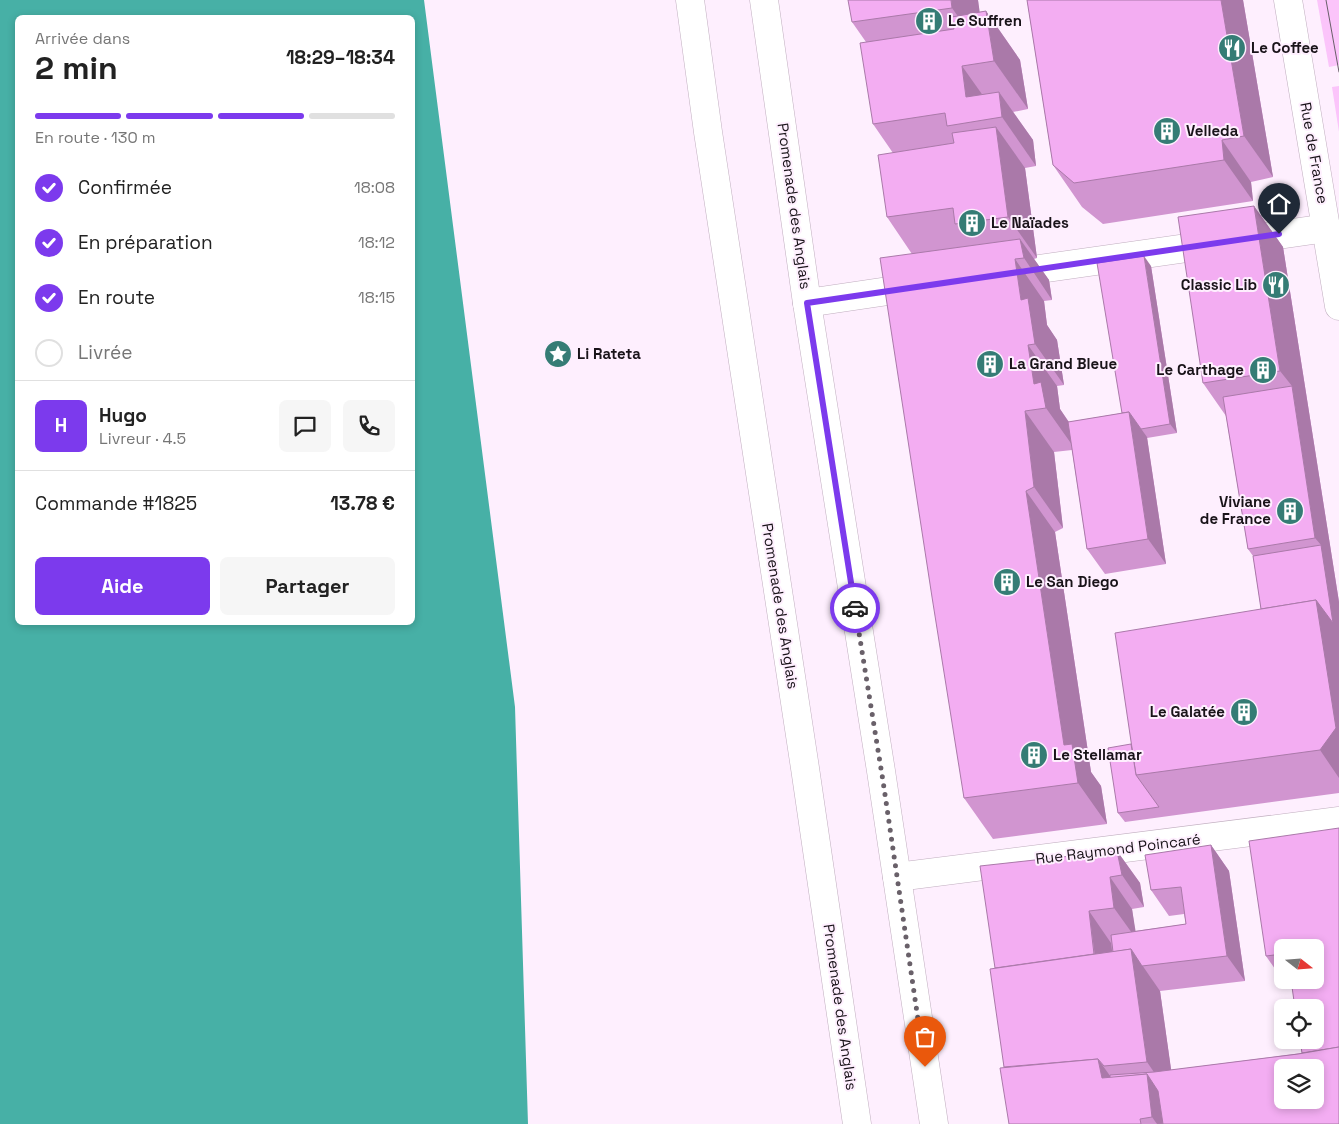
<!DOCTYPE html>
<html lang="fr">
<head>
<meta charset="utf-8">
<style>
	body { margin:0; font-family:"Space Grotesk",sans-serif; background:#f6f6f6; color:#222; height:100vh; display:flex; flex-direction:column; font-size:19px; white-space:nowrap }
	* { box-sizing:border-box; margin:0 }
	p { font-size:16px; color:#767676 }
	.icon { flex:none; width:28px; height:28px; fill:none; stroke:currentColor; stroke-width:2; stroke-linecap:round; stroke-linejoin:round }
	.map { position:relative; flex:1; overflow:hidden }
	.details { position:absolute; left:15px; top:15px; width:400px; height:610px; display:flex; flex-direction:column; background:#fff; border-radius:8px; box-shadow:0 2px 8px #0003 }
	.details>* { flex:none }
	.needle { width:32px; rotate:107deg }
	.buttons { position:absolute; left:1274px; top:939px; display:grid; gap:10px }
	.buttons a { display:grid; place-items:center; width:50px; height:50px; border-radius:8px; background:#fff; box-shadow:0 2px 8px #0003; font-size:25px }
	.pin { position:absolute; display:grid; place-items:center; width:42px; height:42px; color:#fff; margin:-51px -21px; border-radius:50% 50% 50% 0; rotate:-45deg; box-shadow:0 0 5px #0007 }
	.pin .icon { rotate:45deg }
	.courier { position:absolute; display:grid; place-items:center; width:50px; height:50px; margin:-25px; border:4px solid #7c3aed; border-radius:50%; background:#fff; color:#222; box-shadow:0 1px 6px #0007 }
	.summary em { font-style:normal; font-weight:700 }
	.summary div { display:flex; flex-direction:column-reverse }
	.summary { display:flex; align-items:center; justify-content:space-between; height:85px; padding:0 20px }
	h1 { font-size:32px; font-weight:700; line-height:38px }
	.bar { display:grid; grid-template-columns:repeat(4,1fr); gap:8px 5px; align-content:center; height:60px; padding:0 20px }
	.bar i { height:6px; border-radius:4px; background:#e0e0e0 }
	.bar .active { background:#7c3aed }
	.bar p { grid-column:span 4 }
	.line { display:flex; align-items:center; gap:12px; padding:0 20px; border-top:1px solid #e0e0e0 }
	.line div { flex:1 }
	.round { display:grid; place-items:center; flex:none; width:52px; height:52px; border-radius:8px; background:#f6f6f6 }
	ol { padding:0 20px; list-style:none }
	li { display:flex; align-items:center; gap:15px; height:55px }
	li p { margin-inline-start:auto }
	li .icon { padding:5px; border-radius:50%; background:#7c3aed; color:#fff; stroke-width:4 }
	li:last-child { color:#767676 }
	li i { width:28px; height:28px; border:2px solid #e0e0e0; border-radius:50% }
	.primary-button { display:flex; gap:10px; margin-top:auto; padding:10px 20px }
	.primary-button a { flex:1; height:58px; border-radius:8px; background:#7c3aed; color:#fff; font-size:20px; font-weight:700; line-height:58px; text-align:center }
	.primary-button a+a { background:#f6f6f6; color:#222 }
	.map>svg:first-child { display:block }
</style>
</head>
<body>
<div class="map">
<svg width="1339" height="1124" viewBox="0 0 1339 1124">
	<rect width="100%" height="100%" fill="#feeffe"/>
	<g fill="#fbc4fa">
		<path d="M1317 0H1339V65L1329 67Z"/>
		<path d="M1339 86V132L1332 87Z"/>
	</g>
	<path fill="#47b0a6" fill-rule="evenodd" d="M0 0H424L515 707 528 1124H0ZM18 18H412V622H18Z"/>
	<g fill="none" stroke-linecap="round" stroke-linejoin="round">
		<g stroke="#c0aebf" stroke-width="29">
			<g id="minor">
				<path d="M1004 274 1327 228"/>
				<path d="M807 303 922 286"/>
				<path d="M897 877 1339 821"/>
			</g>
		</g>
		<g stroke="#c0aebf" stroke-width="29">
			<path id="secondary" d="M1288 0 1339 306"/>
		</g>
		<g stroke="#c0aebf" stroke-width="29">
			<g id="primary">
				<path d="M690 0 708 132 805 768 857 1124"/>
				<path d="M764 0 807 303 881 771 934 1124"/>
			</g>
		</g>
		<use href="#minor" stroke="#fff" stroke-width="28"/>
		<use href="#secondary" stroke="#fff" stroke-width="28"/>
		<use href="#primary" stroke="#fff" stroke-width="28"/>
		<path stroke="#685f68" stroke-width="1" d="M1326 0 1339 72"/>
	</g>
	<g fill="#d195d0">
		<path d="M978 0 979 12 986 11 1020 60 1028 109 1013 112 1033 140 1036 166 1025 168 1037 258 1034 259 1049 280 1052 300 1044 301 1047 325 1057 340 1064 385 1057 386 1060 409 1069 422 1122 413 1151 266 1177 433 1147 438 1166 564 1105 574 1087 549 1072 450 1054 452 1063 528 1055 532 1091 772 1101 786 1107 824 993 839 964 798 912 254 887 217 893 153 873 124 866 42 852 22Z"/>
		<path d="M1027 0H1243L1273 177 1251 182 1253 201 1103 224 1082 207 1053 165Z"/>
		<path d="M1254 206 1283 247 1339 602V793L1125 822 1118 813 1131 744 1261 609 1253 556 1248 549 1226 416 1203 383Z"/>
		<path d="M1339 828V1124H1009L995 968 1117 851 1140 883 1144 907 1132 909 1135 931 1186 924 1184 914 1169 916 1151 890 1211 845 1229 871 1245 981 1160 991 1171 1070 1302 1053 1291 980 1284 981 1283 980H1315L1282 948V979L1266 956Z"/>
	</g>
	<g fill="#aa79a9">
		<path d="M951 0H978L986 56 952 8Z"/>
		<path d="M1221 0H1243L1273 177 1244 136Z"/>
		<path d="M986 11 1020 60 1028 109 994 61Z"/>
		<path d="M962 66 996 114 966 97Z"/>
		<path d="M999 92 1033 140 1036 166 1002 117Z"/>
		<path d="M996 127 1025 168 1037 258 1008 217Z"/>
		<path d="M1222 140 1251 182 1253 201 1224 160Z"/>
		<path d="M1254 206 1283 247 1339 602V778L1320 750 1316 600 1321 545 1315 538 1292 386 1280 371Z"/>
		<path d="M1020 239 1049 280 1052 300 1024 258Z"/>
		<path d="M1144 256 1151 266 1177 433 1170 424Z"/>
		<path d="M1015 259 1044 301 1047 325 1057 340 1064 385 1035 344 1021 300Z"/>
		<path d="M1028 345 1057 386 1060 409 1070 424 1075 449 1046 408 1034 384Z"/>
		<path d="M1025 411 1054 452 1063 528 1034 487Z"/>
		<path d="M1129 412 1147 437 1166 564 1148 539Z"/>
		<path d="M1026 491 1055 532 1091 772 1101 786 1107 824 1078 783 1064 745Z"/>
		<path d="M1211 845 1229 871 1245 981 1227 956Z"/>
		<path d="M1117 851 1140 883 1144 907 1122 875Z"/>
		<path d="M1110 877 1132 909 1137 940 1114 908Z"/>
		<path d="M1089 911 1111 943 1118 996 1096 964Z"/>
		<path d="M1131 949 1160 991 1176 1104 1147 1062Z"/>
		<path d="M1098 1059 1123 1094 1102 1078Z"/>
		<path d="M1147 1074 1181 1124H1157L1152 1117Z"/>
	</g>
	<g fill="#f3adf2" stroke="#aa79a9" fill-rule="evenodd">
		<path d="M848 0H951L952 8 852 22Z"/>
		<path d="M1027 0H1221L1244 136 1222 140 1224 160 1074 183 1053 165Z"/>
		<path d="M986 11 994 61 962 66 966 97 999 92 1002 117 947 126 945 113 873 124 860 43 954 29 952 17Z"/>
		<path d="M996 127 1008 217 955 224 953 208 887 217 878 155 954 143 952 133Z"/>
		<path d="M1254 206 1280 371 1203 383 1178 217Z"/>
		<path d="M1020 239 1024 258 1015 259 1021 300 1028 298 1035 344 1028 345 1034 384 1041 382 1046 408 1025 411 1034 487 1026 491 1064 745 1072 744 1078 783 964 798 932 597 880 258Z"/>
		<path d="M1144 256 1170 424 1141 429 1129 412 1122 413 1097 263Z"/>
		<path d="M1292 386 1315 538 1248 549 1223 397Z"/>
		<path d="M1129 412 1148 539 1087 549 1068 422Z"/>
		<path d="M1321 545 1333 623 1316 600 1261 609 1253 556Z"/>
		<path d="M1316 600 1336 728 1320 750 1136 775 1115 633Z"/>
		<path d="M1131 744 1136 775 1159 807 1118 813 1108 748Z"/>
		<path d="M1339 828V1047L1302 1053 1300 1040H1315V1008H1295L1291 980H1315V948H1282V954L1266 956 1249 841Z"/>
		<path d="M1211 845 1227 956 1142 966 1131 949 1113 952 1111 935 1186 924 1181 887 1151 890 1145 855Z"/>
		<path d="M1117 851 1122 875 1110 877 1114 908 1089 911 1094 954 995 968 980 866Z"/>
		<path d="M1131 949 1147 1062 1104 1066 1098 1059 1004 1067 990 969Z"/>
		<path d="M1339 1047V1124H1163L1158 1091 1147 1074 1110 1078V1075L1154 1072 1298 1054ZM1282 1068H1315V1100H1282Z"/>
		<path d="M1098 1059 1102 1078 1147 1074 1152 1117 1140 1119 1141 1124H1009L1000 1068Z"/>
	</g>
	<g fill="none" stroke-linecap="round" stroke-linejoin="round">
		<path stroke="#696069" stroke-width="5" stroke-dasharray="0 9" d="M855 608 883 781 925 1067"/>
		<path stroke="#7c3aed" stroke-width="6" d="M855 608 807 303 1279 234"/>
	</g>
	<defs>
		<g id="building-disc" transform="scale(1.4375)"><circle r="9.5" fill="#357c75" stroke="#feeffe"/><path d="M-4-6H4V6H1V3H-1V6H-4ZM-2.5-4.3h1.7v1.8h-1.7ZM.8-4.3h1.7v1.8H.8ZM-2.5-1h1.7V.8h-1.7ZM.8-1h1.7V.8H.8Z" fill="#fff"/></g>
		<g id="restaurant-disc" transform="scale(1.4375)"><circle r="9.5" fill="#357c75" stroke="#feeffe"/><path d="M-5-6h1v4h1v-4h1v4h1v-4h1v5L-1.5 .5V6h-2V.5L-5-1ZM5-6V6H3V1.5H1.5Q1.5-4 5-6Z" fill="#fff"/></g>
		<g id="sight-disc" transform="scale(1.4375)"><circle r="9.5" fill="#357c75" stroke="#feeffe"/><path d="M0-6L1.8-2.2L6-1.7L2.9 1.2L3.7 5.4L0 3.3L-3.7 5.4L-2.9 1.2L-6-1.7L-1.8-2.2Z" fill="#fff"/></g>
	</defs>
	<g fill-rule="evenodd">
		<use href="#building-disc" x="929" y="21"/>
		<use href="#restaurant-disc" x="1232" y="48"/>
		<use href="#building-disc" x="1167" y="131"/>
		<use href="#building-disc" x="972" y="223"/>
		<use href="#restaurant-disc" x="1276" y="285"/>
		<use href="#sight-disc" x="558" y="354"/>
		<use href="#building-disc" x="990" y="364"/>
		<use href="#building-disc" x="1263" y="370"/>
		<use href="#building-disc" x="1290" y="511"/>
		<use href="#building-disc" x="1007" y="582"/>
		<use href="#building-disc" x="1244" y="712"/>
		<use href="#building-disc" x="1034" y="755"/>
	</g>
	<g text-anchor="middle" stroke-width="4" stroke-linejoin="round" paint-order="stroke">
		<g font-size="15" font-weight="bold" fill="#191319" stroke="#feeffe" text-anchor="start">
			<text x="948" y="26">Le Suffren</text>
			<text x="1251" y="53">Le Coffee</text>
			<text x="1186" y="136">Velleda</text>
			<text x="991" y="228">Le Naïades</text>
			<text x="1257" y="290" text-anchor="end">Classic Lib</text>
			<text x="577" y="359">Li Rateta</text>
			<text x="1009" y="369">La Grand Bleue</text>
			<text x="1244" y="375" text-anchor="end">Le Carthage</text>
			<text x="1271" y="507" text-anchor="end">Viviane<tspan x="1271" dy="17">de France</tspan></text>
			<text x="1026" y="587">Le San Diego</text>
			<text x="1225" y="717" text-anchor="end">Le Galatée</text>
			<text x="1053" y="760">Le Stellamar</text>
		</g>
		<g font-size="15" fill="#191319" stroke="#feeffe">
			<text transform="translate(1314 153) rotate(80)" y="5">Rue de France</text>
			<text transform="translate(794 206) rotate(82)" y="5">Promenade des Anglais</text>
			<text transform="translate(780 606) rotate(81)" y="5">Promenade des Anglais</text>
			<text transform="translate(1118 849) rotate(-7)" y="5">Rue Raymond Poincaré</text>
			<text transform="translate(840 1007) rotate(82)" y="5">Promenade des Anglais</text>
		</g>
	</g>
</svg>
<div class="buttons">
<a><svg class="needle" viewBox="-14 -14 28 28"><path d="M0-13l5 13h-10z" fill="#e53935"/><path d="M0 13l5-13h-10z" fill="#767676"/></svg></a>
<a><svg class="icon" aria-label="locate" viewBox="0 0 24 24"><circle cx="12" cy="12" r="6"/><path d="M12 2v4M12 18v4M2 12h4M18 12h4"/></svg></a>
<a><svg class="icon" aria-label="layers" viewBox="0 0 24 24"><path d="M12 4l9 5-9 5-9-5zM3 14l9 5 9-5"/></svg></a>
</div>
<div class="pin" style="left:925px;top:1067px;background:#ea580c"><svg class="icon" aria-label="bag" viewBox="0 0 24 24"><path d="M5 8h14l-1 12H6zM9 8a3 3 0 0 1 6 0"/></svg></div>
<div class="pin" style="left:1279px;top:234px;background:#1f2937"><svg class="icon" aria-label="home" viewBox="0 0 24 24"><path d="M3 11l9-7 9 7M6 9v11h12V9"/></svg></div>
<div class="courier" style="left:855px;top:608px"><svg class="icon" aria-label="car" viewBox="0 0 24 24"><path d="M5 17H2v-5l4-1 3-4h7l3 4 3 1v5h-3M9 17h6M6 11h13"/><circle cx="7" cy="17" r="2"/><circle cx="17" cy="17" r="2"/></svg></div>
<section class="details">
<div class="summary"><div><h1>2 min</h1><p>Arrivée dans</p></div><em>18:29–18:34</em></div>
<div class="bar"><i class="active"></i><i class="active"></i><i class="active"></i><i></i><p>En route · 130 m</p></div>
<ol>
<li><svg class="icon" aria-label="check" viewBox="0 0 24 24"><path d="M5 12l5 5 9-10"/></svg>Confirmée<p>18:08</p></li>
<li><svg class="icon" aria-label="check" viewBox="0 0 24 24"><path d="M5 12l5 5 9-10"/></svg>En préparation<p>18:12</p></li>
<li><svg class="icon" aria-label="check" viewBox="0 0 24 24"><path d="M5 12l5 5 9-10"/></svg>En route<p>18:15</p></li>
<li><i></i>Livrée</li>
</ol>
<div class="line" style="height:90px"><b class="round" style="background:#7c3aed;color:#fff">H</b><div><b>Hugo</b><p>Livreur · 4.5</p></div><a class="round"><svg class="icon" aria-label="chat" viewBox="0 0 24 24"><path d="M4 5h16v11H9l-5 4z"/></svg></a><a class="round"><svg class="icon" aria-label="phone" viewBox="0 0 24 24"><path d="M5 4h4l2 5-3 2q2 4 5 5l2-3 5 2v4C11 20 4 13 5 4z"/></svg></a></div>
<div class="line" style="height:65px"><div>Commande #1825</div><b>13.78 €</b></div>
<div class="primary-button"><a>Aide</a><a>Partager</a></div>
</section>
</div>
</body>
</html>
